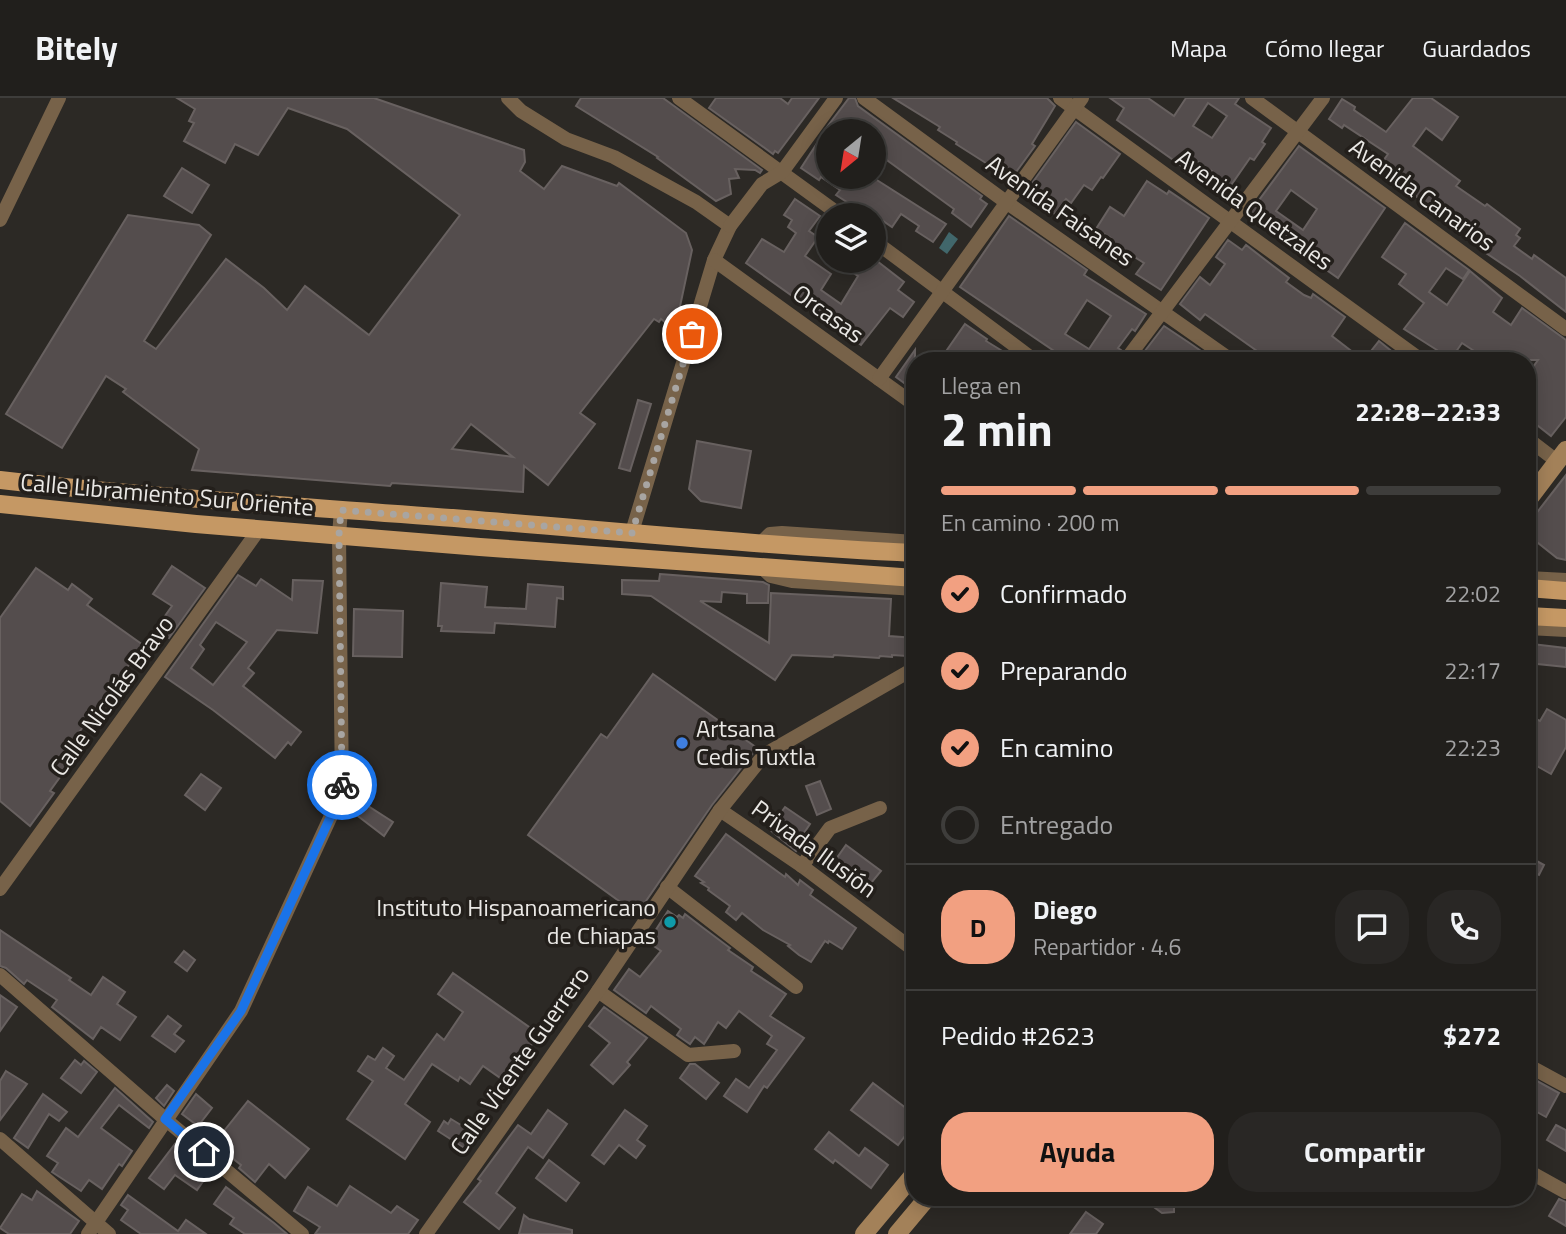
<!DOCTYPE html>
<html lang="es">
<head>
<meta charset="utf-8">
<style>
	body { margin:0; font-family:"Titillium Web",sans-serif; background:#292725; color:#f1f3f6; height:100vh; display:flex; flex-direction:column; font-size:26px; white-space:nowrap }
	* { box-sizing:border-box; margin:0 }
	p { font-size:23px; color:#a2a2a3 }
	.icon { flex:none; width:38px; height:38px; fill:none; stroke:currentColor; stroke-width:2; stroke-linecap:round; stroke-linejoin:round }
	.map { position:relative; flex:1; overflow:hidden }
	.sheet { position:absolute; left:906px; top:254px; width:630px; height:854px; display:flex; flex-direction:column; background:#211f1c; border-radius:28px; box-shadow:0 4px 18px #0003,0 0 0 2px #3e3d3b }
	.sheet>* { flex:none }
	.needle { width:46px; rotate:210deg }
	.fabs { position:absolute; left:816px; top:21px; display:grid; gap:14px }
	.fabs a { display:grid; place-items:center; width:70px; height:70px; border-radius:50%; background:#211f1c; box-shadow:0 4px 18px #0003,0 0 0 2px #3e3d3b; font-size:35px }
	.pin { position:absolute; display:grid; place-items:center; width:60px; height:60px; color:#fff; margin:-30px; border:4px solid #fff; border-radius:50%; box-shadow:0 2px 7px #0007 }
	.courier { position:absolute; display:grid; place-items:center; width:70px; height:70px; margin:-35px; border:5px solid #1a73e8; border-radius:50%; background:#fff; color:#222; box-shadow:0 2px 9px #0007 }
	.head em { font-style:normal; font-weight:700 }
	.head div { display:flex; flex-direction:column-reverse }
	.head { display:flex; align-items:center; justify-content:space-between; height:119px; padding:0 35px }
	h1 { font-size:46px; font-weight:700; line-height:52px }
	.bar { display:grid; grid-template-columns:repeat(4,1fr); gap:10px 7px; align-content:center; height:84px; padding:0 35px }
	.bar i { height:9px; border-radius:5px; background:#3e3d3b }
	.bar .active { background:#f2a081 }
	.bar p { grid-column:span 4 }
	.line { display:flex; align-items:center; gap:18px; padding:0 35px; border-top:2px solid #3e3d3b }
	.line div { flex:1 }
	.round { display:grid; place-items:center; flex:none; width:74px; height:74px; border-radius:28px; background:#292725 }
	ol { padding:0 35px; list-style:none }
	li { display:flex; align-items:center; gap:21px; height:77px }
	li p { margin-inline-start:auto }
	li .icon { padding:7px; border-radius:50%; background:#f2a081; color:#111; stroke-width:4 }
	li:last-child { color:#a2a2a3 }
	li i { width:38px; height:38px; border:4px solid #3e3d3b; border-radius:50% }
	.primary-button { display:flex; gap:14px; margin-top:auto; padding:14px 35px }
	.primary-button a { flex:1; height:80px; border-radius:28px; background:#f2a081; color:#111; font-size:28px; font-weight:700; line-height:80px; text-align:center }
	.primary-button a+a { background:#292725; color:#f1f3f6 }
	header { display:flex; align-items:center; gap:42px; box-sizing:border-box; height:98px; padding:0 35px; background:#211f1c; border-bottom:2px solid #3e3d3b }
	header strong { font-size:33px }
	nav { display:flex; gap:38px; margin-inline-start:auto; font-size:24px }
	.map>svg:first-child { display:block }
</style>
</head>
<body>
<header>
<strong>Bitely</strong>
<nav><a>Mapa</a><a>Cómo llegar</a><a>Guardados</a></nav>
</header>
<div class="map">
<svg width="1566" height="1136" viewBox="0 0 1566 1136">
	<rect width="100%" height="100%" fill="#2c2925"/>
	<path fill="#41676b" d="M949 134 958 141 947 156 939 150Z"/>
	<g fill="#544d4d" stroke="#686160" stroke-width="2" fill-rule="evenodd">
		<path d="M177 0H374L524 52 525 64 520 73 544 91 562 68 617 88 619 85 686 135 692 152 675 232 661 221 659 224 654 221 580 315 595 326 548 387 524 368 523 394 392 385 390 388 192 372 199 351 123 294 126 291 106 278 62 350 6 316 128 117 199 127 211 137 144 243 156 251 226 161 264 190 287 212 305 188 369 237 460 117 347 31 288 10 258 57 235 46 225 65 184 43 194 25 189 23 195 11ZM471 326 513 359 452 351Z"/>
		<path d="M581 0H663L762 72 760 75 755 72 735 71 739 80 729 81 731 96 716 103 657 60 658 59 576 8Z"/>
		<path d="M716 0H780L788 6 792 0H819L778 55 775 53 773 56 709 10Z"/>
		<path d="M849 0H855L858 8 982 98 980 101 987 106 971 129 952 115 954 111 873 52V33H828V79H872L946 126 933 144 916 133 919 128 901 116 892 129 883 123 881 126 873 121V117H867L836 97 840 92 821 79 819 82 801 70 825 33H824Z"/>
		<path d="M893 0H1047L1055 8 1032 46 1035 48 1011 81 956 46 957 44 938 32 940 29Z"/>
		<path d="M1110 0H1148L1174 18 1186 0H1239L1235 6 1271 30 1262 44 1265 46 1254 62 1250 60 1227 93 1208 80 1212 73 1193 61 1186 71 1117 22 1124 10ZM1208 5 1227 18 1212 40 1193 28Z"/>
		<path d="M1413 0H1431L1458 19 1442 42 1426 30 1413 48 1460 83 1456 88 1485 108 1487 106 1520 131 1516 137 1520 140 1514 148 1532 161 1534 157 1566 180V214L1520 178 1483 153 1486 150 1378 70 1388 56 1344 27 1342 30 1329 21 1342 1 1355 9 1354 12 1386 34Z"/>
		<path d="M1076 24 1120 56 1103 80 1101 79 1092 92 1084 87 1071 105 1066 101 1055 116 1025 95Z"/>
		<path d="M1299 48 1385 110 1338 180 1248 117ZM1291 92 1317 111 1303 132 1276 113Z"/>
		<path d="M182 70 209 87 192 115 164 98Z"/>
		<path d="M1147 83 1167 96 1169 93 1209 120 1161 192 1136 176 1144 165 1109 143 1111 140 1096 131 1110 109 1124 118Z"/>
		<path d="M795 101 820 118 809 133 818 139 805 158 831 176 821 192 841 206 858 178 845 170 850 163H877L904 184 898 192 914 204 903 219 890 210 861 247 746 165 762 141 784 154 796 135 788 129 792 122 784 117Z"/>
		<path d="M1009 118 1087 172 1084 177 1146 216 1135 233 1132 231 1118 250 1121 252 1116 262H1055L1058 259 1052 255 1054 253 960 189ZM1087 202 1111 218 1089 251 1065 236Z"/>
		<path d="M1405 125 1469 172 1463 181 1446 170 1429 194 1447 207 1470 173 1502 200 1493 214 1511 227 1522 210 1566 242V319L1551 338 1528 320V276L1538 262H1488L1462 245 1451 261 1404 231 1424 205 1399 186 1406 176 1382 159Z"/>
		<path d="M1228 142 1242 152 1246 147 1289 180 1286 184 1304 197 1311 200 1313 196 1345 219 1332 238 1363 262H1250L1257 253 1205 216 1200 222 1180 206 1200 179 1210 187 1225 166 1216 159Z"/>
		<path d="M965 226 987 241 986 243 1017 262H940Z"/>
		<path d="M1164 228 1191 246 1214 262H1138Z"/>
		<path d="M1379 243 1395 256 1390 262H1364Z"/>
		<path d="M915 252V293L896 279Z"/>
		<path d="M638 302 651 306 630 373 619 370Z"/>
		<path d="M697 343 751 353 741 410 701 403 689 391Z"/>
		<path d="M1566 377V462L1557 460 1528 437V426Z"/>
		<path d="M172 468 205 490 169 540 155 532 172 508 153 496Z"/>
		<path d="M36 470 68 492 72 486 92 501 87 507 143 547 118 582 127 588 113 607 104 600 67 651 76 657 50 693 54 695 30 728 0 703V520Z"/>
		<path d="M660 476 763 484 769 487 768 505H747V496L722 494 721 504 700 503 769 545 771 495 891 501 889 538 915 540V549L907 558 892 557V559L880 558 879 560 834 557 833 559 792 557 775 582 651 498 622 496V482L659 483Z"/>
		<path d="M238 477 256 488 261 481 292 502 293 482 323 483 317 535 277 532 248 570 254 575 243 588 301 634 291 647 288 644 275 660 213 612 165 579ZM216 524 247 544 213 587 191 570 204 551 200 547Z"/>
		<path d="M441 485 487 489 485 509 526 511 528 486 563 489V501L557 500 555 529 495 525 494 535 441 533 442 528H438Z"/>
		<path d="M354 511 403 513 402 559 353 558Z"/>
		<path d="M1532 546 1566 550V569L1528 565V553Z"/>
		<path d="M653 576 757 650 712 707 637 816 528 737 601 636 607 640Z"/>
		<path d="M1547 611 1566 622V649L1551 676 1528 663V617L1540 623Z"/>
		<path d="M201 676 221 690 205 712 185 697Z"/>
		<path d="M820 683 831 711 817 717 806 688Z"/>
		<path d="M352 694 363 703 362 704 393 724 384 738 346 709Z"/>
		<path d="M785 709 810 726 802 738 805 741 796 753 769 731Z"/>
		<path d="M726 736 785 779 786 776 798 787 800 782 813 792 810 797 856 830 842 851 829 843 828 845 825 843 811 864 799 857 788 848 790 847 763 832 742 815 736 822 726 814 730 808 708 792 709 790 701 785 704 784 695 778Z"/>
		<path d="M846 747 881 773 871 785 873 788 865 797 829 771Z"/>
		<path d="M1533 761 1544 767 1539 777 1528 771Z"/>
		<path d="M668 813 677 819 679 817 683 820 685 816 702 829 730 850 728 852 753 869 751 873 786 896 770 918 804 940 767 990 764 988 747 1014 724 998 736 981 749 990 777 952 767 946 772 938 739 913 726 930 718 924 704 946 695 939 690 946 677 937 681 931 651 908 646 915 614 892 629 871 640 879 661 853 648 844Z"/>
		<path d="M0 832 71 880 69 882 91 897 103 879 125 894 117 906 136 919 120 942 101 929 93 941 52 909 57 902 27 882 24 886 6 870 0 868Z"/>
		<path d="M184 853 195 862 187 873 175 864Z"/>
		<path d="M453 875 539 936 506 984 483 968 470 986 460 979 458 983 432 966 405 1006 430 1024 405 1061 347 1021 373 983 358 973 368 958 375 962 383 950 394 958 386 970 404 982 437 936 444 942 463 914 438 896Z"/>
		<path d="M0 897 17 909 0 933Z"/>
		<path d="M604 909 647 940 627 964 630 967 613 986 591 967 610 945 589 928Z"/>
		<path d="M168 918 181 928 174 936 184 943 175 954 152 938Z"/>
		<path d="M75 962 81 967 84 963 97 974 81 995 61 980Z"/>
		<path d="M690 966H695L719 985 706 1001 680 980Z"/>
		<path d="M6 973 27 986 0 1022V983Z"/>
		<path d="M1528 978 1559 995 1546 1019 1528 1009Z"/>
		<path d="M873 985 915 1017V1025L898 1047 851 1012Z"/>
		<path d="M167 987 174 993 164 1008 156 1000Z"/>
		<path d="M115 990 153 1024 149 1030 119 1007 101 1030 132 1053 122 1068 119 1066 102 1091 89 1082 81 1093 52 1074 58 1065 47 1058 66 1030 78 1039Z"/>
		<path d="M43 996 67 1014 59 1023 49 1016 28 1050 14 1040Z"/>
		<path d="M196 996 212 1010 198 1028 182 1016Z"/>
		<path d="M248 1003 309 1051 285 1080 269 1066 255 1084 239 1070 241 1067 223 1053 222 1056 212 1048Z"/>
		<path d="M548 1012 567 1026 543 1060 528 1049 496 1095 515 1110 499 1131 464 1104 481 1083 478 1081 518 1027 531 1036Z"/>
		<path d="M625 1012 647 1028 637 1042 645 1048 636 1060 619 1047 604 1066 592 1057Z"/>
		<path d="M451 1021 479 1038 469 1053 438 1033 444 1023 448 1026Z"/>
		<path d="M1556 1027 1566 1032V1053L1547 1042Z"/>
		<path d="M829 1034 859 1058 865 1050 888 1067 871 1090 835 1062 833 1065 815 1051Z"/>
		<path d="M175 1046 211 1072 197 1092 175 1077 164 1091 149 1080Z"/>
		<path d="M549 1062 579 1085 566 1103 536 1080Z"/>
		<path d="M350 1088 391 1115 397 1108 418 1122 408 1136H315L320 1129 294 1113 308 1089 337 1108Z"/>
		<path d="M226 1089 274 1125 287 1136H245L230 1126 234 1120 214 1106Z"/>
		<path d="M37 1093 79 1123 70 1136H9L0 1130 22 1096 32 1102Z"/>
		<path d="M128 1097 178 1133 186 1122 206 1136H141L121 1122 128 1112 121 1107Z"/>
		<path d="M1140 1099H1166L1174 1105V1114L1162 1115Z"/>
		<path d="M1559 1101 1566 1104V1128L1549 1118Z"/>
		<path d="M1086 1114 1103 1126 1096 1136H1070Z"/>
		<path d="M524 1117 529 1121 572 1132V1136H519Z"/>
	</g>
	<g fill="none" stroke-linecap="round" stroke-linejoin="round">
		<g stroke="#776249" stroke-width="14">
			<path d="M508 0 521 13 566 41 614 59 696 104 730 128 714 162 632 434"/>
			<path d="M679 0 840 117"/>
			<path d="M864 0 1006 104 1231 262"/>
			<path d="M1060 0 1421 262"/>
			<path d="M1252 0 1566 231"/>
			<path d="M0 122 59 0"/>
			<path d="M730 128 762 86 782 74 836 0"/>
			<path d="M873 142 1034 262"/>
			<path d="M714 162 915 307"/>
			<path d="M1126 262 1323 0"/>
			<path d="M879 281 1082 0"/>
			<path d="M1528 341 1558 364"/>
			<path d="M760 446 770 436 782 435 915 444"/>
			<path d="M760 468 771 478 792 483 915 491"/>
			<path d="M1528 480 1566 482"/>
			<path d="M1528 530 1566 532"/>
			<path d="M720 712 802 768 915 853"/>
			<path d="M802 768 830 730 880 710"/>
			<path d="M667 789 796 889"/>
			<path d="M0 791 260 430"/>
			<path d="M0 877 165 1021 302 1136"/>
			<path d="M598 893 688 957 734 953"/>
			<path d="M1531 969 1566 988"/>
			<path d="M0 1041 109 1136"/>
			<path d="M1528 1073 1566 1094"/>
			<path d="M88 1136 241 913 342 694 339 437 341 412"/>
			<path d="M426 1136 598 893 720 712 764 657 915 570"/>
		</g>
		<g stroke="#a38159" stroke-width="18">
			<path d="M1528 402 1566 352"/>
			<path d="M864 1136 915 1075"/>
			<path d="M897 1136 928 1099"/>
		</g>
		<g stroke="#c59864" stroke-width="18">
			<path d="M0 382C155 400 310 409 465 421 615 433 765 448 915 455"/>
			<path d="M0 406 196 426 480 449 915 480"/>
			<path d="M1528 490 1566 493"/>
			<path d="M1528 518 1566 520"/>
		</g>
	</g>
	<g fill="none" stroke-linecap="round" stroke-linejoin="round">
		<path stroke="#a8a5a2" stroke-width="7" stroke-dasharray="0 12.6" d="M342 687 339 437 341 412 632 435 692 236"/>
		<path stroke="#1a73e8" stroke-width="9" d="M204 1054 165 1021 241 913 342 694V687"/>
	</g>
	<circle fill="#3f7fe0" stroke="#231f1b" stroke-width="2.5" cx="682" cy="645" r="7"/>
	<circle fill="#0f9aa8" stroke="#231f1b" stroke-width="2.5" cx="670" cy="824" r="7"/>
	<g text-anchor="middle" stroke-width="7" stroke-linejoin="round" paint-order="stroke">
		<g font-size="24" fill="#eae8e5" stroke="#231f1b">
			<text transform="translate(1422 97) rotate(36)" y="8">Avenida Canarios</text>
			<text transform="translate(1254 112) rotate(36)" y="8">Avenida Quetzales</text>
			<text transform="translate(1060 113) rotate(35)" y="8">Avenida Faisanes</text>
			<text transform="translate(828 216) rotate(36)" y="8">Orcasas</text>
			<text transform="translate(167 397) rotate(5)" y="8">Calle Libramiento Sur Oriente</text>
			<text transform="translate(112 598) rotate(-54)" y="8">Calle Nicolás Bravo</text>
			<text transform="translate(814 751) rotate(36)" y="8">Privada Ilusión</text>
			<text transform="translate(520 963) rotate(-55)" y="8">Calle Vicente Guerrero</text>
		</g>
		<g font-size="24" fill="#eae8e5" stroke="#231f1b" text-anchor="start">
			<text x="696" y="639">Artsana<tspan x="696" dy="28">Cedis Tuxtla</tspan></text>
			<text x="656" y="818" text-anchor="end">Instituto Hispanoamericano<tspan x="656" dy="28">de Chiapas</tspan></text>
		</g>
	</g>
</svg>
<div class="fabs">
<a><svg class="needle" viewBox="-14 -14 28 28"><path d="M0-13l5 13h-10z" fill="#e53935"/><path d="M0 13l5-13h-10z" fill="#a2a2a3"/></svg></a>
<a><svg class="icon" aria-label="layers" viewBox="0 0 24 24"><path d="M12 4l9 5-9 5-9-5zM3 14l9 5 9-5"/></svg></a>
</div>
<div class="pin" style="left:692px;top:236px;background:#ea580c"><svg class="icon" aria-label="bag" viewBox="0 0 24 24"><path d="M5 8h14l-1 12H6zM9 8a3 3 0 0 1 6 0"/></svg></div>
<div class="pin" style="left:204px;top:1054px;background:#1f2937"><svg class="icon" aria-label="home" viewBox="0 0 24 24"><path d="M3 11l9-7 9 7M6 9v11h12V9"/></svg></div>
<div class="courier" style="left:342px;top:687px"><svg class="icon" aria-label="bike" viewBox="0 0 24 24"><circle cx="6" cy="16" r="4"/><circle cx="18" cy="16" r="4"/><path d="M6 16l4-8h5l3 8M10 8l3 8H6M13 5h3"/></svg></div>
<section class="sheet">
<div class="head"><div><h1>2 min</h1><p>Llega en</p></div><em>22:28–22:33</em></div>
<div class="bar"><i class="active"></i><i class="active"></i><i class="active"></i><i></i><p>En camino · 200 m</p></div>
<ol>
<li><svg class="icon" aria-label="check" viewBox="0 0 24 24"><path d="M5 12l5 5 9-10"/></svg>Confirmado<p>22:02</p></li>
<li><svg class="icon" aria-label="check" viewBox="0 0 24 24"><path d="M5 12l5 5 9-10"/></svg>Preparando<p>22:17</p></li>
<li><svg class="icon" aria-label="check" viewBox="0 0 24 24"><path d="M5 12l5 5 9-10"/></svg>En camino<p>22:23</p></li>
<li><i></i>Entregado</li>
</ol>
<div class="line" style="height:126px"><b class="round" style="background:#f2a081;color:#111">D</b><div><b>Diego</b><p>Repartidor · 4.6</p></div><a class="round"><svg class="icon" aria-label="chat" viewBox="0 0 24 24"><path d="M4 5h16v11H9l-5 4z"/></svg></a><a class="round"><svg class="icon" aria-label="phone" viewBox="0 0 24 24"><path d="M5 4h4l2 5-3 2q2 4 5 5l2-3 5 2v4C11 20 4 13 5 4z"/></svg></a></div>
<div class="line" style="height:91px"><div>Pedido #2623</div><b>$272</b></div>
<div class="primary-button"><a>Ayuda</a><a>Compartir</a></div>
</section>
</div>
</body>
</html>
